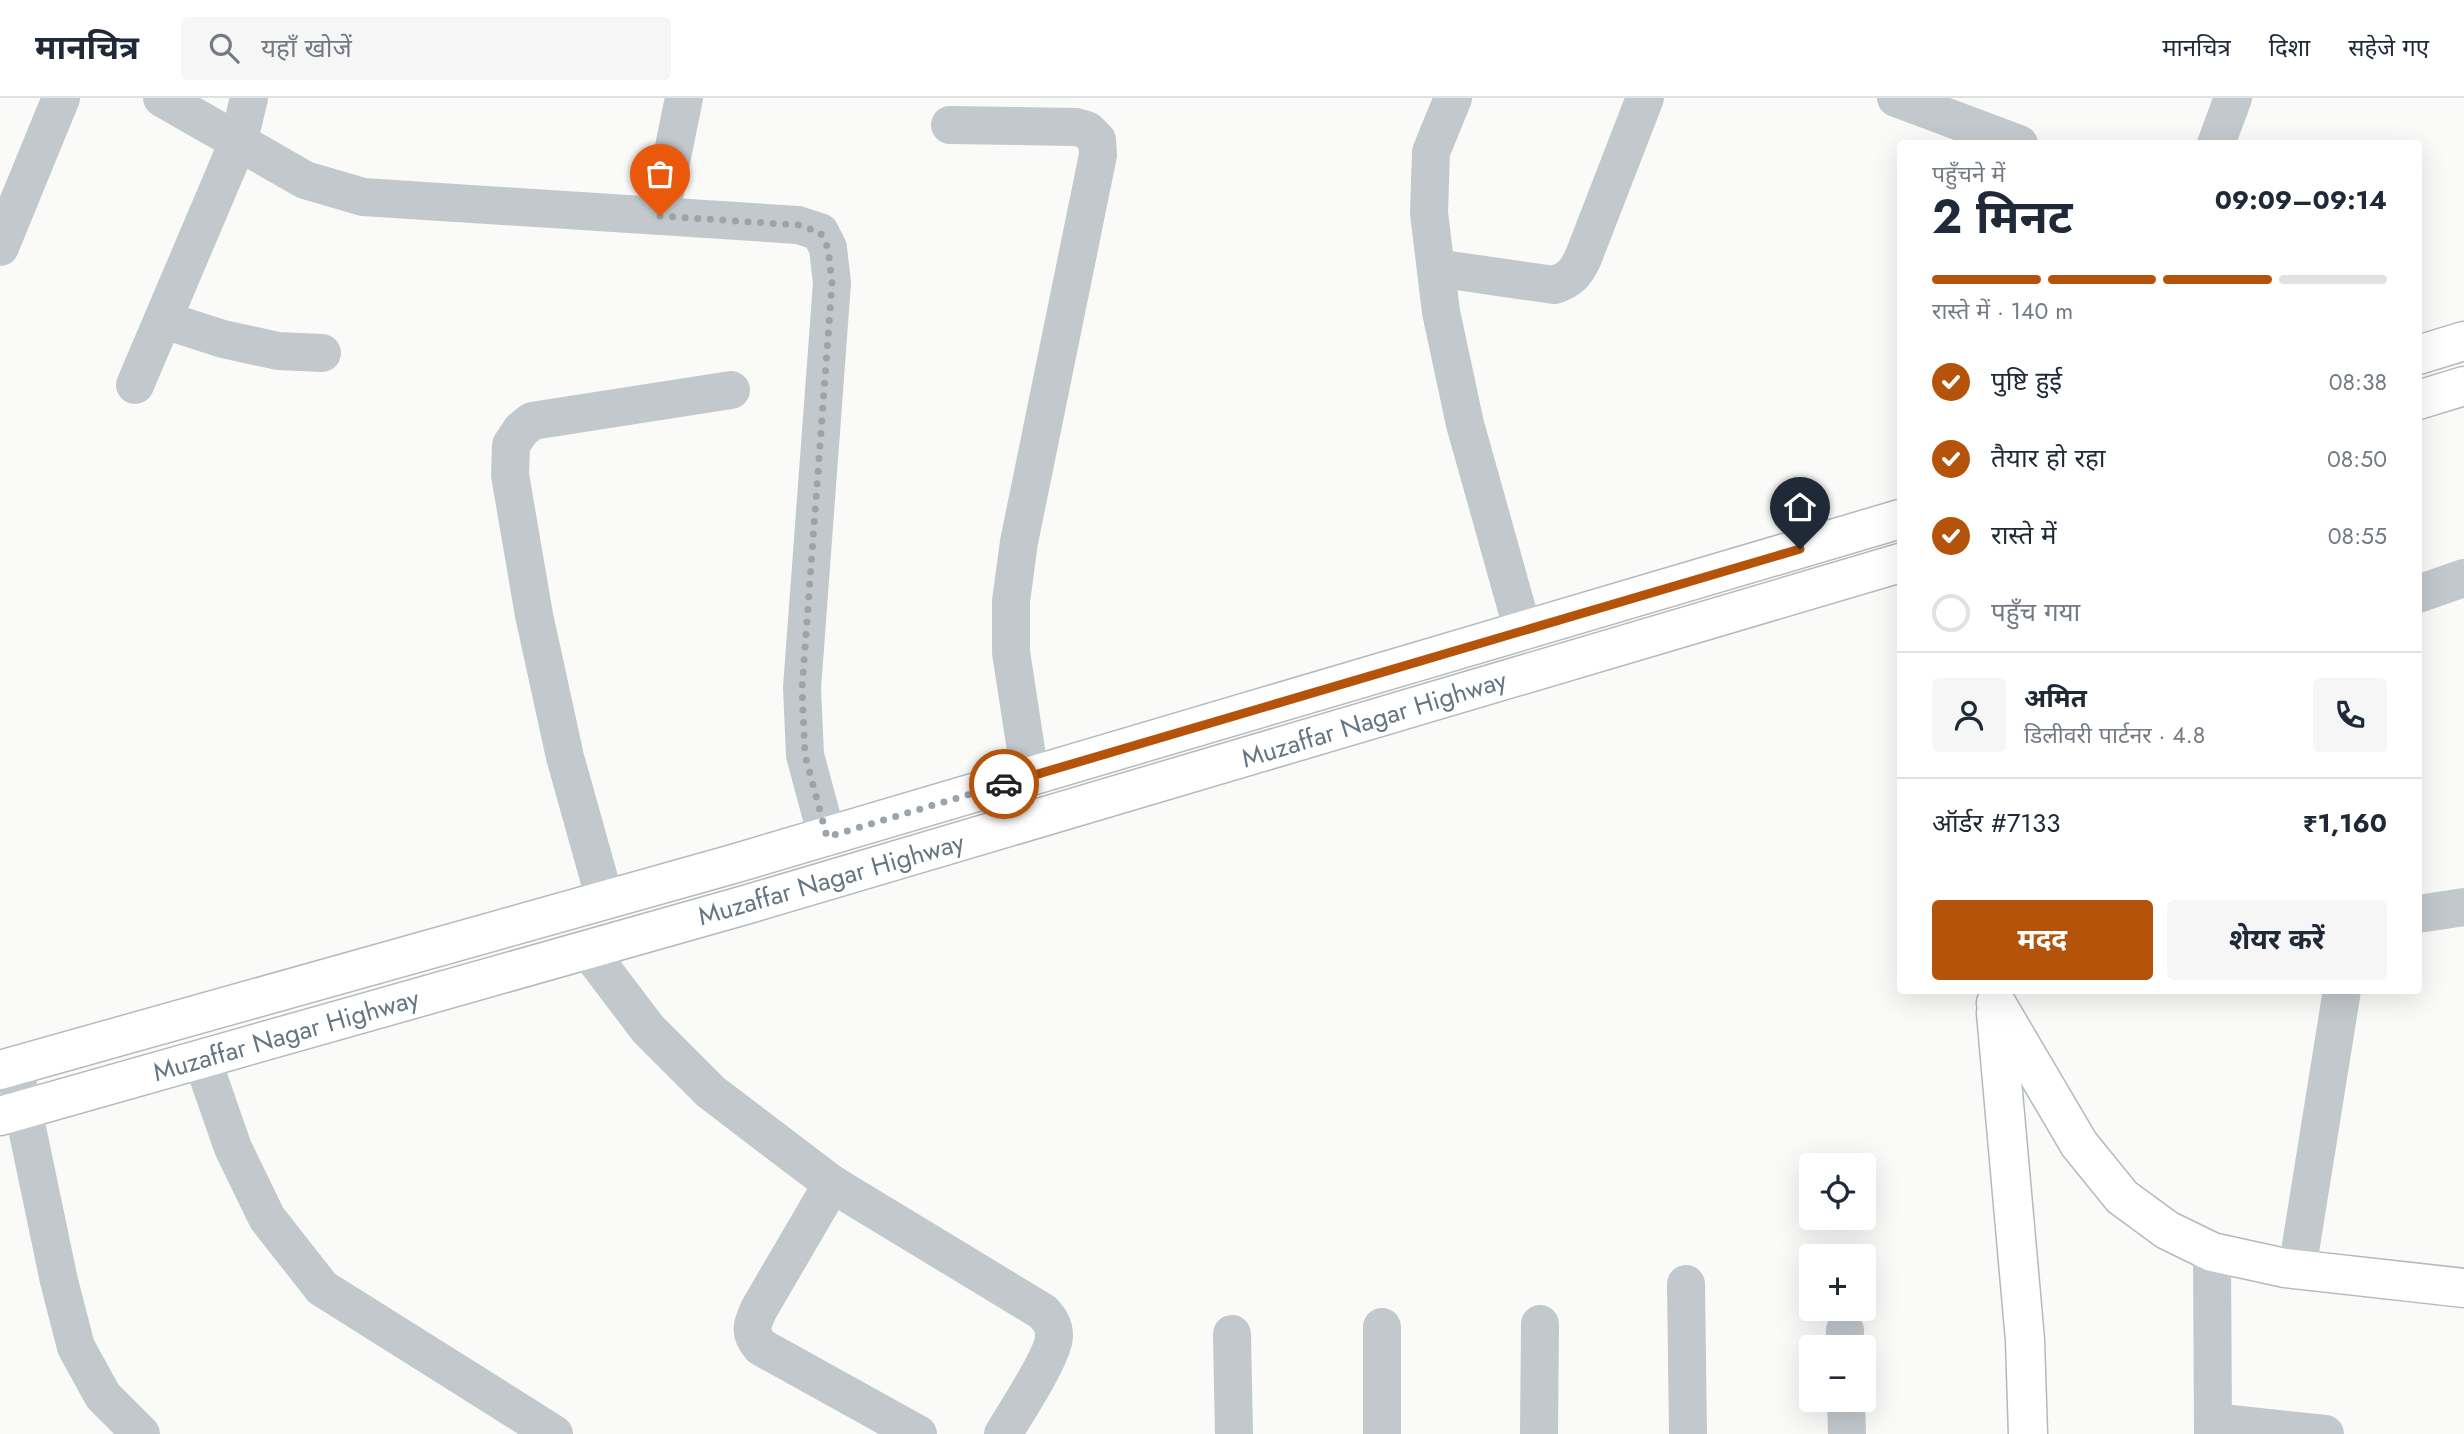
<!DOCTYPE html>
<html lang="hi">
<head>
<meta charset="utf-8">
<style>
	body { margin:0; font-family:Jost,"Noto Sans Devanagari",sans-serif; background:#f6f6f7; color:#1f2937; height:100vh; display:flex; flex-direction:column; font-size:26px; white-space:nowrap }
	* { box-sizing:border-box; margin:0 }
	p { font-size:23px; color:#747a83 }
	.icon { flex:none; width:38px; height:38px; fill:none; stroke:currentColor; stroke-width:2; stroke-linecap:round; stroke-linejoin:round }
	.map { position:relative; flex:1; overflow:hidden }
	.details { position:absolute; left:1897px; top:42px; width:525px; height:854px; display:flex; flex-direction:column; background:#fff; border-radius:7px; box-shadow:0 7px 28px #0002 }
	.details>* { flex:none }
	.buttons { position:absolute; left:1799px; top:1055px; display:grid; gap:14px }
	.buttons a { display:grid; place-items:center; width:77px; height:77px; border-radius:7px; background:#fff; box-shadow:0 7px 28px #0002; font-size:35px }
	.pin { position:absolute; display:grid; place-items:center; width:60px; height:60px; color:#fff; margin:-72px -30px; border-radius:50% 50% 50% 0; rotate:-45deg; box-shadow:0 0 7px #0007 }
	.pin .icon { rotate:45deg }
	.courier { position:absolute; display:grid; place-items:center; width:70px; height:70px; margin:-35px; border:5px solid #b45309; border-radius:50%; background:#fff; color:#222; box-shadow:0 2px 9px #0007 }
	.summary em { font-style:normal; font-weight:700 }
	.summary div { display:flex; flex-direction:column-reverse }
	.summary { display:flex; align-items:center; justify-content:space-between; height:119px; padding:0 35px }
	h1 { font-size:46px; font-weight:700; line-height:52px }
	.bar { display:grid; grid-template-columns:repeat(4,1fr); gap:10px 7px; align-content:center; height:84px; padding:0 35px }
	.bar i { height:9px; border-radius:5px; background:#e0e1e3 }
	.bar .on { background:#b45309 }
	.bar p { grid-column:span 4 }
	.line { display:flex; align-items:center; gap:18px; padding:0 35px; border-top:2px solid #e0e1e3 }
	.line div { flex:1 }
	.round { display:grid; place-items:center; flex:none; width:74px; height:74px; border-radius:7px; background:#f6f6f7 }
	ol { padding:0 35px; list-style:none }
	li { display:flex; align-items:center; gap:21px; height:77px }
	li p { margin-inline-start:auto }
	li .icon { padding:7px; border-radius:50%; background:#b45309; color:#fff; stroke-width:4 }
	li:last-child { color:#747a83 }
	li i { width:38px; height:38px; border:4px solid #e0e1e3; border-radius:50% }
	.cta { display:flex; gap:14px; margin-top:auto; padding:14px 35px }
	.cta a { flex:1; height:80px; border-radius:7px; background:#b45309; color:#fff; font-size:28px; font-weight:700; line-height:80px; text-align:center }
	.cta a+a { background:#f6f6f7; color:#1f2937 }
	header { display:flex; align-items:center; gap:42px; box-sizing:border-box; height:98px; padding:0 35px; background:#fff; border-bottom:2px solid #e0e1e3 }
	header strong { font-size:33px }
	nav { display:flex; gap:38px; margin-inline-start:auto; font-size:24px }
	.search { width:490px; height:63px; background:#f6f6f7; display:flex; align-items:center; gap:18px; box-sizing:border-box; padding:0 24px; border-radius:7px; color:#747a83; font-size:26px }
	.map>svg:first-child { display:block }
</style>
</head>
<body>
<header>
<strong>मानचित्र</strong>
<div class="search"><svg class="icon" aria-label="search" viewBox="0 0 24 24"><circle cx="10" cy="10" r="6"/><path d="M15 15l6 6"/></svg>यहाँ खोजें</div>
<nav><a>मानचित्र</a><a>दिशा</a><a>सहेजे गए</a></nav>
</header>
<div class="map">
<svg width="2464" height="1336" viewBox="0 0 2464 1336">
	<rect width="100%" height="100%" fill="#fafaf8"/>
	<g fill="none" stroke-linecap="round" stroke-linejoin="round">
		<g stroke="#b3babf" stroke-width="41">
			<g id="secondary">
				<path d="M1996 905 2079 1046 2122 1099 2167 1132 2212 1154 2285 1170 2464 1190"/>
				<path d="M1996 915 2025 1242 2028 1336"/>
			</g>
		</g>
		<g stroke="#b5babe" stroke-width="41">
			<g id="primary">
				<path d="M2418 257 2464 243"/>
				<path d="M2418 302 2464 288"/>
				<path d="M0 972 733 766 1900 421"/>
				<path d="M0 1018 745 807 1900 465"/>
			</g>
		</g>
		<g stroke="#c3c8cc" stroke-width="38">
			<path d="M162 0 305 82 363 99 798 127 820 134 828 150 832 185 802 590 805 657 827 739"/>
			<path d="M1453 0 1431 54 1429 115 1441 214 1465 326 1523 533"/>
			<path d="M1896 0 2019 46"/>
			<path d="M950 27 1076 29 1087 32 1097 42 1098 57 1019 444 1011 503V554L1030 678"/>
			<path d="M2216 46 2233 0"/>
			<path d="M660 118 684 0"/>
			<path d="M0 149 61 0"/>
			<path d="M1436 170 1554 187C1570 182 1576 175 1583 160L1645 0"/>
			<path d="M164 222 223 241 278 253 322 255"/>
			<path d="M135 287 239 42 249 0"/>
			<path d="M2418 496 2464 480"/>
			<path d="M605 802 565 659 534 517 510 377 511 347 521 332 532 323 731 292"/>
			<path d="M2418 816 2464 809"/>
			<path d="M588 852 648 931 711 994 832 1086 1043 1214C1050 1222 1054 1227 1054 1238 1054 1257 1015 1316 1003 1336"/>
			<path d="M202 961 233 1050 267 1120 322 1190 554 1336"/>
			<path d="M14 968 59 1183 76 1249 103 1298 141 1336"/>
			<path d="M832 1086 759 1211C751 1228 749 1235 761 1249L918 1336"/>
			<path d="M2212 1154 2213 1336"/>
			<path d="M2297 1172 2342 892"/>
			<path d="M1686 1186 1688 1336"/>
			<path d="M1382 1229V1336"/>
			<path d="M1845 1232V1250"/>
			<path d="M1232 1236 1234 1336"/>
			<path d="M1846 1302 1847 1336"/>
			<path d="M2213 1324 2325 1336"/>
			<path d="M1539 1336 1540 1226"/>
		</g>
		<use href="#secondary" stroke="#fff" stroke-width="38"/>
		<use href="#primary" stroke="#fff" stroke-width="38"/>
	</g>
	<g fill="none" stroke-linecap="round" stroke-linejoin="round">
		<path stroke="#99a4ac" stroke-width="7" stroke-dasharray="0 12.6" d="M660 118 798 127 820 134 828 150 832 185 802 590 805 657 827 739 1004 686"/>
		<path stroke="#b45309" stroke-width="9" d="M1004 686 1800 451"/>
	</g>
	<g text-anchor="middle" stroke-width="7" stroke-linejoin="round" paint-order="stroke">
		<g font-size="26" fill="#657683" stroke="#fff">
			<text transform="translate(1374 621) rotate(-17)" y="9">Muzaffar Nagar Highway</text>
			<text transform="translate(831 781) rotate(-16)" y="9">Muzaffar Nagar Highway</text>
			<text transform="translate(286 937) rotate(-16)" y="9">Muzaffar Nagar Highway</text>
		</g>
	</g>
</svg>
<div class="buttons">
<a><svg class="icon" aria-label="locate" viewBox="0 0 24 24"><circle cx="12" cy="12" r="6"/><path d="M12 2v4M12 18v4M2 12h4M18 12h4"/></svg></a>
<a>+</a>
<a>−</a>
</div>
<div class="pin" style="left:660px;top:118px;background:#ea580c"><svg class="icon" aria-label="bag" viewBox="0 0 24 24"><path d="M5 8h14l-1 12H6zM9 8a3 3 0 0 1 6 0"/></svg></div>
<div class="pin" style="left:1800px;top:451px;background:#1f2937"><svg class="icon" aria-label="home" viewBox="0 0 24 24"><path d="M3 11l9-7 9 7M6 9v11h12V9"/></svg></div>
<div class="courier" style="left:1004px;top:686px"><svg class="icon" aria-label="car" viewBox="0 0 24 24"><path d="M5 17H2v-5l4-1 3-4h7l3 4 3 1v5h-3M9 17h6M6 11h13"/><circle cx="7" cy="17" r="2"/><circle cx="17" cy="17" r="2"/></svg></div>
<section class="details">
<div class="summary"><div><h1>2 मिनट</h1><p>पहुँचने में</p></div><em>09:09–09:14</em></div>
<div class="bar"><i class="on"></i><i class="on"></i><i class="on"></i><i></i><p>रास्ते में · 140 m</p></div>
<ol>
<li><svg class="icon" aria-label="check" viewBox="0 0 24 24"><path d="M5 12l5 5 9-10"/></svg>पुष्टि हुई<p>08:38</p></li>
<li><svg class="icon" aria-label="check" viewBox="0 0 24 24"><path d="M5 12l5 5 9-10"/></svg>तैयार हो रहा<p>08:50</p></li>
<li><svg class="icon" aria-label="check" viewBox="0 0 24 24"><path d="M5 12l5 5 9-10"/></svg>रास्ते में<p>08:55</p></li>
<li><i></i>पहुँच गया</li>
</ol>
<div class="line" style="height:126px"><a class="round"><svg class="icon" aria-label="person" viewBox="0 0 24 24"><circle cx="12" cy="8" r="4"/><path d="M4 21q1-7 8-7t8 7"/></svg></a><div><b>अमित</b><p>डिलीवरी पार्टनर · 4.8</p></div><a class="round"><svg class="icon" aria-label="phone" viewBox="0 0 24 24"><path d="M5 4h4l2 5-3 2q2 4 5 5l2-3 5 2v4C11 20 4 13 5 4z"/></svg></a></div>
<div class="line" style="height:91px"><div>ऑर्डर #7133</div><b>₹1,160</b></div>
<div class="cta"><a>मदद</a><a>शेयर करें</a></div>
</section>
</div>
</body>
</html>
